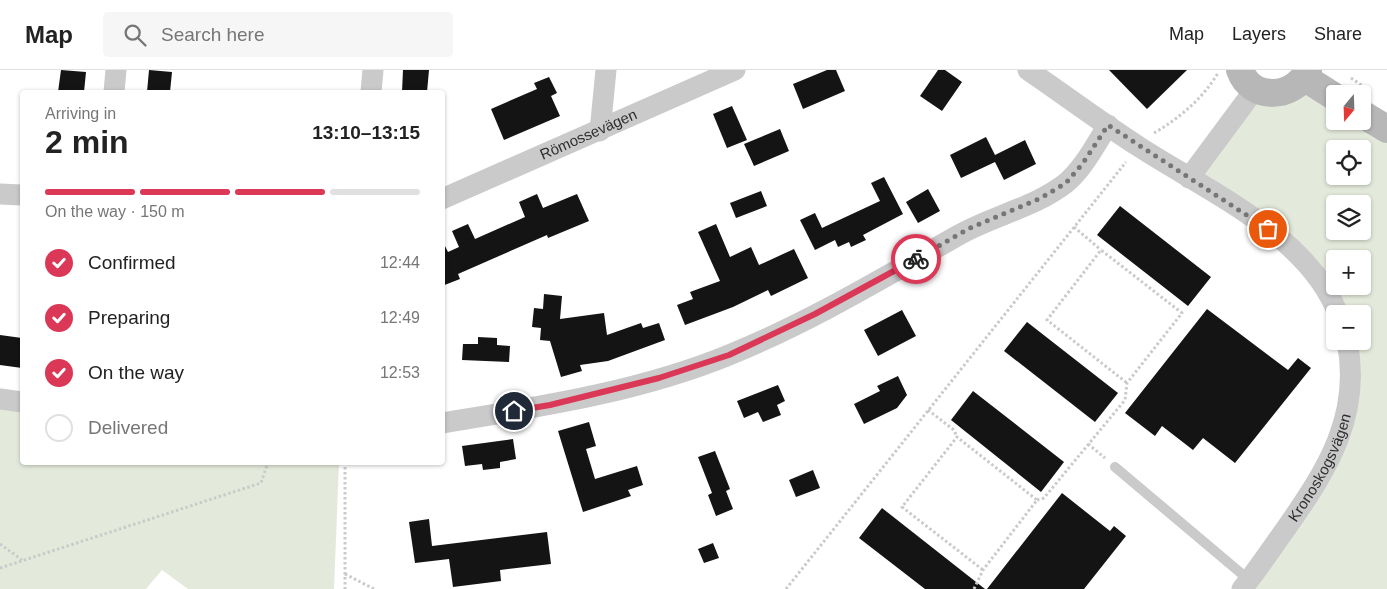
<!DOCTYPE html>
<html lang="en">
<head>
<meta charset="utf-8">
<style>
	body { margin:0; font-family:Helvetica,sans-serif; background:#f6f6f6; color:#222; height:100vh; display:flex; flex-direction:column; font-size:19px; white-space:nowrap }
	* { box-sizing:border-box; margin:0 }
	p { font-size:16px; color:#767676 }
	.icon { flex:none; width:28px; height:28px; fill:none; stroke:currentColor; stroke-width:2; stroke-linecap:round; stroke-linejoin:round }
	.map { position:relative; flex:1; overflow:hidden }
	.side { position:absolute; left:20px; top:20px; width:425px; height:375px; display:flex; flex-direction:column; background:#fff; border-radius:5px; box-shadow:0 1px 4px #0004 }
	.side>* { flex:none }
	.needle { width:32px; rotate:199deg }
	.tools { position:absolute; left:1326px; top:15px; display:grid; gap:10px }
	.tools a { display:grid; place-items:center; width:45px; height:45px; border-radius:5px; background:#fff; box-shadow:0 1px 4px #0004; font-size:25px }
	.pin { position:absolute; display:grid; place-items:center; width:42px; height:42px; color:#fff; margin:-21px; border:2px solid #fff; border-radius:50%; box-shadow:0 1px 5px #0007 }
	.courier { position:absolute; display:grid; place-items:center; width:50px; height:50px; margin:-25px; border:4px solid #db3756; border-radius:50%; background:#fff; color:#222; box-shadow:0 1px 6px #0007 }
	.summary em { font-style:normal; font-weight:800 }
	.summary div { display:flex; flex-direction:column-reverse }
	.summary { display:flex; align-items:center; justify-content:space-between; height:85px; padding:0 25px }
	h1 { font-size:32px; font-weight:800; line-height:38px }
	.bar { display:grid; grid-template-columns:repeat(4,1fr); gap:8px 5px; align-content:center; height:60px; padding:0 25px }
	.bar i { height:6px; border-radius:4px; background:#e0e0e0 }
	.bar .active { background:#db3756 }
	.bar p { grid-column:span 4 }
	ol { padding:0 25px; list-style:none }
	li { display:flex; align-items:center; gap:15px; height:55px }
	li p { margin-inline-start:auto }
	li .icon { padding:5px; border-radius:50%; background:#db3756; color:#fff; stroke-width:4 }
	li:last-child { color:#767676 }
	li i { width:28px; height:28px; border:2px solid #e0e0e0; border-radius:50% }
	header { display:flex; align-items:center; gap:30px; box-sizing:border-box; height:70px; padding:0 25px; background:#fff; border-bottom:1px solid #e0e0e0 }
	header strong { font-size:24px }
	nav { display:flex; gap:28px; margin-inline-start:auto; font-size:18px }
	.search { width:350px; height:45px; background:#f6f6f6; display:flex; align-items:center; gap:12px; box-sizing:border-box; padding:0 18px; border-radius:5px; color:#767676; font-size:19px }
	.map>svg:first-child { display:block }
</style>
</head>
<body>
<header>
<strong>Map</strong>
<div class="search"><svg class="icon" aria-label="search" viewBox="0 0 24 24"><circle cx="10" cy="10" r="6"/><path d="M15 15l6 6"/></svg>Search here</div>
<nav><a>Map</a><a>Layers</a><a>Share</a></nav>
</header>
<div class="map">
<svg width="1387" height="519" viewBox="0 0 1387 519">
	<rect width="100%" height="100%" fill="#fff"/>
	<g fill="#e4eadb" fill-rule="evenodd">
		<path d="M1255 19 1335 27V51H1362L1387 59V519H1242L1333 384 1347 271H1362V244H1338L1318 208 1189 108ZM1335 79H1362V106H1335ZM1335 134H1362V161H1335ZM1335 189H1362V216H1335Z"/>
		<path d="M0 333 22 335V392L339 393 334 519H188L162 500 146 519H0Z"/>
	</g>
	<g fill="#141414">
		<path d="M61 0 86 2 84 22H58Z"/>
		<path d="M149 0 172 2 170 22H147Z"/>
		<path d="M403 0H429L427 22H402Z"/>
		<path d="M827 0H836L845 21 803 39 793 14Z"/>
		<path d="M938 0H945L962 12 942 41 920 26Z"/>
		<path d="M1109 0H1187L1147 39Z"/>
		<path d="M549 7 557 23 551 26 560 46 504 70 491 39 537 19 534 13Z"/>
		<path d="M732 36 747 70 727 78 713 44Z"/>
		<path d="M780 59 789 81 754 96 744 74Z"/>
		<path d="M986 67 995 85 1025 70 1036 94 1004 110 995 92 961 108 950 85Z"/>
		<path d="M884 107 903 144 863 165 866 170 851 177 849 172 838 177 835 170 815 180 800 150 815 143 822 158 880 131 871 113Z"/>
		<path d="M928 119 940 141 918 153 906 132Z"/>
		<path d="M761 121 767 136 736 148 730 133Z"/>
		<path d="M537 124 543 138 577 124 589 151 548 168 547 165 458 204 460 209 442 216V170L448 182 459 177 452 161 468 154 475 169 525 147 519 132Z"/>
		<path d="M1120 136 1211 207 1188 236 1097 165Z"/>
		<path d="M716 154 730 187 751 177 759 195 794 179 808 208 771 226 768 220 733 237 685 255 677 235 693 229 690 222 720 211 698 162Z"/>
		<path d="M544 224 562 226 560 249 604 243 607 265 641 253 643 258 659 253 665 270 608 291 580 295 582 301 561 307 550 271 540 270 541 258 532 257 534 238 543 239Z"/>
		<path d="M1207 239 1288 300 1298 288 1311 298 1235 393 1203 368 1193 380 1162 356 1155 366 1125 343Z"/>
		<path d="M902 240 916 266 878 286 864 260Z"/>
		<path d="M1027 252 1118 323 1095 352 1004 281Z"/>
		<path d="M0 265 22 268V298L0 295Z"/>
		<path d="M478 267 497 268V275L510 276 509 292 462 290 463 274H478Z"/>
		<path d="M898 306 907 325 897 338 864 354 854 334 880 321 877 316Z"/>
		<path d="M778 315 785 331 777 335 781 345 763 352 758 342 744 348 737 331Z"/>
		<path d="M973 321 1064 392 1041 422 951 350Z"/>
		<path d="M589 352 596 376 586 379 595 409 637 396 643 415 628 420 631 426 583 442 558 361Z"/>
		<path d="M513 369 516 389 500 392V398L483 400 482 394 465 396 462 376Z"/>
		<path d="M715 381 730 419 726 421 733 439 716 446 708 425 712 423 698 387Z"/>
		<path d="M813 400 820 418 796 427 789 410Z"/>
		<path d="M1062 423 1110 461 1114 456 1126 466 1084 519H987Z"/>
		<path d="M882 438 985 519H925L859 468Z"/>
		<path d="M429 449 432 476 547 462 551 494 500 500 501 511 453 517 449 489 415 493 409 452Z"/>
		<path d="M713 473 719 488 704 493 698 479Z"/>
	</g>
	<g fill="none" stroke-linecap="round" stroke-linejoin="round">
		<g stroke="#cacaca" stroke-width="3" stroke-dasharray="2.5 2.5" stroke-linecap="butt">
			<path d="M1351 8 1370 21"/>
			<path d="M1154 63C1180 48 1203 28 1218 3"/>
			<path d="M1074 157 1101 180"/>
			<path d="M928 340 954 360 957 367"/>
			<path d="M1088 374 1105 388"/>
			<path d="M345 392V519"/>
			<path d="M1037 430 1044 428 1125 330 1127 313 1182 243 1101 180 1047 250 1127 313"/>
			<path d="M0 474 22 490"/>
			<path d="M0 498 261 413 268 392"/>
			<path d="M345 504 374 519"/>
			<path d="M786 519 1126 92"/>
			<path d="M974 519 983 500 1037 430 957 367 902 437 983 500"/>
		</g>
		<path stroke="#cacaca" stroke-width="10" d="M1115 397 1249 510"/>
		<g stroke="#cacaca" stroke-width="21">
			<path d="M1028 0C1066 26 1102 53 1141 78 1206 120 1309 166 1338 244"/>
			<path d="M114 22 116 0"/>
			<path d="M371 22 373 0"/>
			<path d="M600 61 606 0"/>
			<path d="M1189 108 1255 19"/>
			<path d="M0 124 22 125"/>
			<path id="s1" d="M442 129 735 0"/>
			<path d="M0 329 22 332"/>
			<path d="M442 353C538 337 639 322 729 285 808 253 883 208 957 166 991 146 1034 138 1066 113 1083 99 1096 74 1108 55"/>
			<path id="s2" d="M1242 519C1258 499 1272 478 1287 457 1327 400 1362 345 1347 271"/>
		</g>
		<g stroke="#b7b7b7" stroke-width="28">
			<path d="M1240 0C1251 32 1295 29 1308 0"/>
			<path d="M1305 8 1335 27"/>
			<path d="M1362 44 1387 59"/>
		</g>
	</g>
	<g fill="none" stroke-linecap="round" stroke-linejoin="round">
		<path stroke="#767676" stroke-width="5" stroke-dasharray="0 9" d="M916 189 970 158 1041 128 1066 113 1083 93 1108 55 1268 159"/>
		<path stroke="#db3756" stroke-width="6" d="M514 341 550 335 659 308 729 285 815 244 916 189"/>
	</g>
	<g text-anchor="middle" stroke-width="5" stroke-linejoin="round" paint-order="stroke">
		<g font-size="15" fill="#2d2d2d" stroke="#fff">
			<text dy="5" stroke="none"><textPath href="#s1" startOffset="160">Römossevägen</textPath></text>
			<text dy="5" stroke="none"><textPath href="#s2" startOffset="145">Kronoskogsvägen</textPath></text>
		</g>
	</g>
</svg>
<div class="tools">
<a><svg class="needle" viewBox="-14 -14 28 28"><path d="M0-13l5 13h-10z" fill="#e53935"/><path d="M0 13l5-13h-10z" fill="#767676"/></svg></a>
<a><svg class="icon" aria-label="locate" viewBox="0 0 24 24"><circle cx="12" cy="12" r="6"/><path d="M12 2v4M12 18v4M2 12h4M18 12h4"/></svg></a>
<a><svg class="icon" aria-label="layers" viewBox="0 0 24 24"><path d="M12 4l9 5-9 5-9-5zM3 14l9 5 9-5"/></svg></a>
<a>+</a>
<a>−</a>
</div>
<div class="pin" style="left:1268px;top:159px;background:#ea580c"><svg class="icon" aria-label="bag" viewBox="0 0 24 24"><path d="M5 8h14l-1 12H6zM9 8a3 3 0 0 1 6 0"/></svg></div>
<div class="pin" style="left:514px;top:341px;background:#1f2937"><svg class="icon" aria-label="home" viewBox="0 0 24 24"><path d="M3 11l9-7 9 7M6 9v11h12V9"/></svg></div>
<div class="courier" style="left:916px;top:189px"><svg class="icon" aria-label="bike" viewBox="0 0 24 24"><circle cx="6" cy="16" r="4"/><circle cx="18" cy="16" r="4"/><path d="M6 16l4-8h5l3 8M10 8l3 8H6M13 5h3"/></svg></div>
<section class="side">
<div class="summary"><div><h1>2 min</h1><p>Arriving in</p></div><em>13:10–13:15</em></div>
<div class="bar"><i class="active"></i><i class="active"></i><i class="active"></i><i></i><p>On the way · 150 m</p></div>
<ol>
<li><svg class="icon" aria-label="check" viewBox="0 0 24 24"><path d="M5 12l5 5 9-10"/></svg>Confirmed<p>12:44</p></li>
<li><svg class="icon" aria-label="check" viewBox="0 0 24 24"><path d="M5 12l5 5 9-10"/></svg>Preparing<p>12:49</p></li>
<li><svg class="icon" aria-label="check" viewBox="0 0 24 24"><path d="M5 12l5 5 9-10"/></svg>On the way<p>12:53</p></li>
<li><i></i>Delivered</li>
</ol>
</section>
</div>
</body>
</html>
